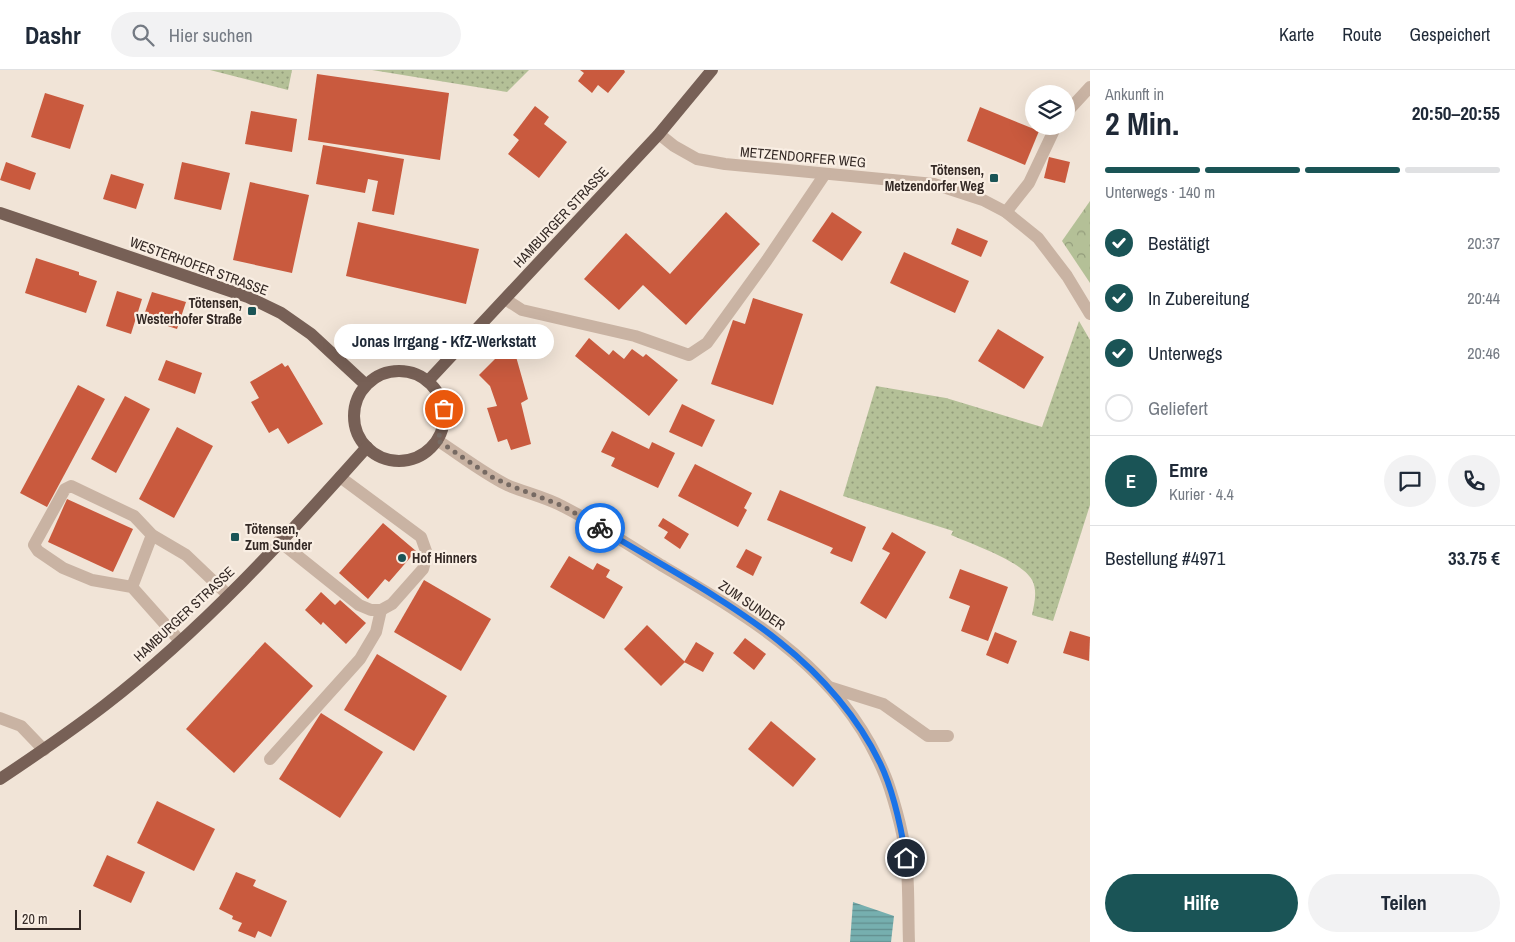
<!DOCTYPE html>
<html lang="de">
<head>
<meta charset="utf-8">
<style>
	body { margin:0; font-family:"Archivo Narrow",sans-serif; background:#f2f2f3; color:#1f2937; height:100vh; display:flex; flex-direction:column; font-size:19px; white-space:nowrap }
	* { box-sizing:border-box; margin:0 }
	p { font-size:16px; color:#747a83 }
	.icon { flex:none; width:28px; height:28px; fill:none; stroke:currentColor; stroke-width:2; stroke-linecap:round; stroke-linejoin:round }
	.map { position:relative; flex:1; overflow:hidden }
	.panel { display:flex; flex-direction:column; background:#fff; width:425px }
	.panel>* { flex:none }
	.fabs { position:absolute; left:1025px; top:15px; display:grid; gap:10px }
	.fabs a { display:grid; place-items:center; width:50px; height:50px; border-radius:50%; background:#fff; box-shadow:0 5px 20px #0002; font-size:25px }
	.scale { position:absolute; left:15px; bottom:12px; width:66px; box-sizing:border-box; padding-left:5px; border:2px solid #342925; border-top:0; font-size:14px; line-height:18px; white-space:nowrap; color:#342925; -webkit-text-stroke:4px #f9eee3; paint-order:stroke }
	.pin { position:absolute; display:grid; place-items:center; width:42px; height:42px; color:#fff; margin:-21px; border:2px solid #fff; border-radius:50%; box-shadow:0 1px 5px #0007 }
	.courier { position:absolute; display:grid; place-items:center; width:50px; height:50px; margin:-25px; border:4px solid #1a73e8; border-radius:50%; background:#fff; color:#222; box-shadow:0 1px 6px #0007 }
	.bubble { position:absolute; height:35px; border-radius:18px; background:#fff; box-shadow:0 5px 20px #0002; font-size:16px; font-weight:700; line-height:35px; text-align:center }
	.summary em { font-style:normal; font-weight:700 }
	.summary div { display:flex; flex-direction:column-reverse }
	.summary { display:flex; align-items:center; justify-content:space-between; height:85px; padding:0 15px }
	h1 { font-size:32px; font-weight:700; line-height:38px }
	.bar { display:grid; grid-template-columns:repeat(4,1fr); gap:8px 5px; align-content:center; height:60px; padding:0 15px }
	.bar i { height:6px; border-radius:4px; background:#e0e1e3 }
	.bar .active { background:#1a5456 }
	.bar p { grid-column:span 4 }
	.line { display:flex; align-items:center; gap:12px; padding:0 15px; border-top:1px solid #e0e1e3 }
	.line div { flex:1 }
	.round { display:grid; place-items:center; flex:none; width:52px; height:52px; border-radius:26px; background:#f2f2f3 }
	ol { padding:0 15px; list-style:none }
	li { display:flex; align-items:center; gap:15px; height:55px }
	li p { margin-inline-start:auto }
	li .icon { padding:5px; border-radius:50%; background:#1a5456; color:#fff; stroke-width:4 }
	li:last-child { color:#747a83 }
	li i { width:28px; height:28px; border:2px solid #e0e1e3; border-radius:50% }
	.button { display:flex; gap:10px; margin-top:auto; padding:10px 15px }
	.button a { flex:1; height:58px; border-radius:30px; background:#1a5456; color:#fff; font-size:20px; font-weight:700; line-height:58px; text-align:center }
	.button a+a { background:#f2f2f3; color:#1f2937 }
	header { display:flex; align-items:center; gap:30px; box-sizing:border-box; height:70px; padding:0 25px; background:#fff; border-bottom:1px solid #e0e1e3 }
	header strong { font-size:24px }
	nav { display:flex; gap:28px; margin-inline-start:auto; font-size:18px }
	.search { width:350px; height:45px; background:#f2f2f3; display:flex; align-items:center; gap:12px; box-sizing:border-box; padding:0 18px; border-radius:28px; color:#747a83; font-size:19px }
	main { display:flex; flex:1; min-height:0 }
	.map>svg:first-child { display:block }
</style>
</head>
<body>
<header>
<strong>Dashr</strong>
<div class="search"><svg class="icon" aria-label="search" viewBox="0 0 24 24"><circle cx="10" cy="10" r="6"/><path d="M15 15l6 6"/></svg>Hier suchen</div>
<nav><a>Karte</a><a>Route</a><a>Gespeichert</a></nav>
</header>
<main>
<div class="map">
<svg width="1090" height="872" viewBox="0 0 1090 872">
	<defs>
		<pattern id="grass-dots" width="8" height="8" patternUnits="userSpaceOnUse" patternTransform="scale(1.25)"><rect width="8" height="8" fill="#b4c097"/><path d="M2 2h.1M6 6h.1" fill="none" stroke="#939c7b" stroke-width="1.8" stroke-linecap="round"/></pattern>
		<pattern id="forest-crowns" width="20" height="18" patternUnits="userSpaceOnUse" patternTransform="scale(1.25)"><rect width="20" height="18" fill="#b4c097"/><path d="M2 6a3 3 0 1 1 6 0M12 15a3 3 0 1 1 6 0" fill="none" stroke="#939c7b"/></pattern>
		<pattern id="water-rules" width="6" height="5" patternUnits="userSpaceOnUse" patternTransform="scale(1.25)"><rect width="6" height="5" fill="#76afaf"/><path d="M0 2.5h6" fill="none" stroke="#628e8e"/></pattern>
	</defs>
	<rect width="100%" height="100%" fill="#f1e4d7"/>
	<g fill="url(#grass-dots)">
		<path d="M210 0H292L288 20Z"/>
		<path d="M372 0H529L507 22Z"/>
		<path d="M1079 251 1090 270V435L1053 551 1032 545C1034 534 1038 521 1032 510 1022 491 971 474 951 465L953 461 843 426 876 316 946 328 1042 357Z"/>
	</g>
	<path fill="url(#forest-crowns)" d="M1090 131V213L1062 171Z"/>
	<path fill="url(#water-rules)" d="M853 832 894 846 891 872H850Z"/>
	<g fill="#c95a3e">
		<path d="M580 0H624L625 2 608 23 598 15 592 23 578 11 584 3Z"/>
		<path d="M317 4 449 23 440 90 308 70Z"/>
		<path d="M45 23 84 35 70 79 31 67Z"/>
		<path d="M535 36 549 47 544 54 567 72 539 108 508 84 519 70 513 65Z"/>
		<path d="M980 37 1039 61 1025 95 967 71Z"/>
		<path d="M251 41 297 49 292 82 245 74Z"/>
		<path d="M323 75 404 89 394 145 372 141 378 111 368 109 365 123 316 114Z"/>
		<path d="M1049 87 1070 92 1065 113 1044 108Z"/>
		<path d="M6 92 36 103 30 120 0 110Z"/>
		<path d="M182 92 230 103 221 140 174 129Z"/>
		<path d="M111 104 144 114 136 139 103 129Z"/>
		<path d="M250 112 309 125 292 203 233 190Z"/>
		<path d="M726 142 760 174 686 255 643 215 619 240 584 209 626 163 670 204Z"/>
		<path d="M832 142 862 162 842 191 812 171Z"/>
		<path d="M358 152 479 179 466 234 346 206Z"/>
		<path d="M957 158 988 171 981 187 951 174Z"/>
		<path d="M904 182 969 211 955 243 890 213Z"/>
		<path d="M36 188 79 202V205L97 211 86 243 25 223Z"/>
		<path d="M117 221 142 229 131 264 106 256Z"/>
		<path d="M152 222 186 232 177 259 143 248Z"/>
		<path d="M753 228 803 244 773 335 711 314 733 250 745 254Z"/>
		<path d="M998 259 1044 287 1024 319 978 291Z"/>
		<path d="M589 268 609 285 613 280 624 289 632 279 643 287 646 284 678 310 649 346 575 286Z"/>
		<path d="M504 280 515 283 528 329 521 333 531 374 511 380 507 369 498 372 487 338 497 336 490 316 479 305Z"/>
		<path d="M166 290 202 303 195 324 158 310Z"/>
		<path d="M282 293 285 297 288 295 323 354 288 374 278 358 269 363 251 332 259 328 250 312Z"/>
		<path d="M78 315 105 329 47 437 20 423Z"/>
		<path d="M125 326 150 339 116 403 91 389Z"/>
		<path d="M682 334 715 350 702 377 669 362Z"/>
		<path d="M177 357 213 376 174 448 139 429Z"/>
		<path d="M612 361 649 379 652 372 675 383 658 418 611 396 615 388 601 382Z"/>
		<path d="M695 394 752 423 744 438 747 440 738 457 678 426Z"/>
		<path d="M780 420 866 457 852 492 830 483 833 478 767 450Z"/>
		<path d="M67 429 133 459 113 502 48 472Z"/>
		<path d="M663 448 689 464 680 479 664 468 668 462 658 456Z"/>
		<path d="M383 453 416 481 389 512 385 509 368 529 339 503Z"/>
		<path d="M892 462 926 482 886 549 860 533 890 483 882 479Z"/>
		<path d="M746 479 762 487 753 506 736 497Z"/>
		<path d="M569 486 593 500 597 493 610 500 606 507 623 517 604 549 550 517Z"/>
		<path d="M960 499 1008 517 988 571 961 561 970 536 949 528Z"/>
		<path d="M424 510 491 549 461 601 394 562Z"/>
		<path d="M321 522 335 535 340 530 366 553 346 574 323 552 321 555 305 540Z"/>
		<path d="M647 555 685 592 661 616 624 579Z"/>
		<path d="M1070 561 1090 567 1089 591 1063 583Z"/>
		<path d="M995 562 1017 571 1008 594 986 585Z"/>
		<path d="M745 568 766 584 754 600 733 583Z"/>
		<path d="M265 572 313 616 234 703 186 659Z"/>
		<path d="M696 572 714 583 703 602 684 592Z"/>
		<path d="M377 584 447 626 414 681 344 640Z"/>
		<path d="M321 643 383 682 340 748 279 709Z"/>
		<path d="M771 651 816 689 793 717 748 679Z"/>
		<path d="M157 731 215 759 194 801 137 773Z"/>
		<path d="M107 785 145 802 131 833 93 816Z"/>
		<path d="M236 802 256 810 253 816 287 831 271 867 258 861 255 868 238 861 242 853 232 849 233 846 219 839Z"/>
	</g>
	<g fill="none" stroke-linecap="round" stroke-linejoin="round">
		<g stroke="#c9b3a3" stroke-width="12">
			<path d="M1066 43 1090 17"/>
			<path d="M659 64 674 76 697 89 725 94 934 114 983 130 1006 142 1038 168 1067 206 1090 244"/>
			<path d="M1006 142 1029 113 1056 56"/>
			<path d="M505 229 522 240 635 266 689 285 707 273 767 190 825 104"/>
			<path d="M437 370C460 385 483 403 507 415 526 423 546 427 564 437 597 454 629 475 661 495 741 542 824 590 870 674 878 689 885 703 890 719 898 744 906 773 907 800 909 824 908 848 909 872"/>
			<path d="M279 471 359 535 371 540H381L392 534 423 499 427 484 421 467 340 407"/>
			<path d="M132 517 152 465"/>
			<path d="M180 571 132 517 92 510 63 498 38 481 34 475 65 419 71 416 134 446 152 465 186 485 228 525"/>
			<path d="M829 617 883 634 928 666H948"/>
			<path d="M0 648 21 656 44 680"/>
			<path d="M270 689 360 589 376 562 381 540"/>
		</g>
		<g stroke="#776056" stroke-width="12">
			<path d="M0 143 248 227 281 243 311 264 366 315"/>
			<circle cx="399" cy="346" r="45"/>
			<path d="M428 311 659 64 712 0"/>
			<path d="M0 709C36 685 71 661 105 635 202 560 286 468 367 377"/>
		</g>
	</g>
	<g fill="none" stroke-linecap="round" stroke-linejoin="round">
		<path stroke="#766a63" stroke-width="5" stroke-dasharray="0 9" d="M444 339 442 360 437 370 492 407 509 415 563 436 600 458"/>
		<path stroke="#1a73e8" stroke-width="6" d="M600 458C706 522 823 576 880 693 894 722 901 757 906 788"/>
	</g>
	<g fill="#1a5456" stroke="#f9eee3" stroke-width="2">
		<rect x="989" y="103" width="10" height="10" rx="2.5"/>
		<rect x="247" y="236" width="10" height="10" rx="2.5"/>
		<rect x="230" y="462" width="10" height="10" rx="2.5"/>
		<circle cx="402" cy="488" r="5"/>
	</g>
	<g text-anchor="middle" stroke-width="4.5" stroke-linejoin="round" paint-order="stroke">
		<g font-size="14" fill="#342925" stroke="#f9eee3">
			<text transform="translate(803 87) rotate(5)" y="5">METZENDORFER WEG</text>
			<text transform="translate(561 147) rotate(-47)" y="5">HAMBURGER STRASSE</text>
			<text transform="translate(199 196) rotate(20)" y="5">WESTERHOFER STRASSE</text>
			<text transform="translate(752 535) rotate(34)" y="5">ZUM SUNDER</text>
			<text transform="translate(184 544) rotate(-43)" y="5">HAMBURGER STRASSE</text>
		</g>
		<g font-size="14" font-weight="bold" fill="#342925" stroke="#f9eee3" text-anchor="end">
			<text x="984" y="105">Tötensen,<tspan x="984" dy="16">Metzendorfer Weg</tspan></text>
			<text x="242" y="238">Tötensen,<tspan x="242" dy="16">Westerhofer Straße</tspan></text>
			<text x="245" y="464" text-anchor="start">Tötensen,<tspan x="245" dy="16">Zum Sunder</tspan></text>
			<text x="412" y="493" text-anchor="start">Hof Hinners</text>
		</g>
	</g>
</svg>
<div class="fabs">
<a><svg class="icon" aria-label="layers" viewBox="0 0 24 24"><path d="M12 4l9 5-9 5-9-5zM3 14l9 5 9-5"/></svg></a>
</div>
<div class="scale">20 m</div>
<div class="pin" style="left:444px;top:339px;background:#ea580c"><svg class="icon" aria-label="bag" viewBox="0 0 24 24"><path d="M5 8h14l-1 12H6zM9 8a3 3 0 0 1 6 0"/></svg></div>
<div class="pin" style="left:906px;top:788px;background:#1f2937"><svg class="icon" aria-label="home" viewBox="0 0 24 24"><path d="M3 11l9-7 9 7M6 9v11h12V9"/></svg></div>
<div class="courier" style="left:600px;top:458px"><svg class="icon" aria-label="bike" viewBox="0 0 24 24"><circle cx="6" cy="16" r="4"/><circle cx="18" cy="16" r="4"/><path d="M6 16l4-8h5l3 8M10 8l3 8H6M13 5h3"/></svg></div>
<div class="bubble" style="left:334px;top:254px;width:220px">Jonas Irrgang - KfZ-Werkstatt</div>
</div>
<section class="panel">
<div class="summary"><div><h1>2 Min.</h1><p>Ankunft in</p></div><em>20:50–20:55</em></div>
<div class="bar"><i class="active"></i><i class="active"></i><i class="active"></i><i></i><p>Unterwegs · 140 m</p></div>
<ol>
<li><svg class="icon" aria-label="check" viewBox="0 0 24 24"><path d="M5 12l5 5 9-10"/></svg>Bestätigt<p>20:37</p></li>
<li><svg class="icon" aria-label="check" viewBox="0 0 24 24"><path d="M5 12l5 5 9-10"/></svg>In Zubereitung<p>20:44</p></li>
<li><svg class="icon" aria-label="check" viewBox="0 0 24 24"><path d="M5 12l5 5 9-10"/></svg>Unterwegs<p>20:46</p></li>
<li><i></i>Geliefert</li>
</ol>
<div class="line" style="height:90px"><b class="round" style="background:#1a5456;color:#fff">E</b><div><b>Emre</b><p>Kurier · 4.4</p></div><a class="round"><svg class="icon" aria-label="chat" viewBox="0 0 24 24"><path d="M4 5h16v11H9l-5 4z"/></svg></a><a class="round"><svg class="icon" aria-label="phone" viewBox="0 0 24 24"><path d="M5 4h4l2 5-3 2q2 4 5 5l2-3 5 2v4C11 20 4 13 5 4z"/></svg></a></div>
<div class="line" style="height:65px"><div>Bestellung #4971</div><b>33.75 €</b></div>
<div class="button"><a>Hilfe</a><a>Teilen</a></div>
</section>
</main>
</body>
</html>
